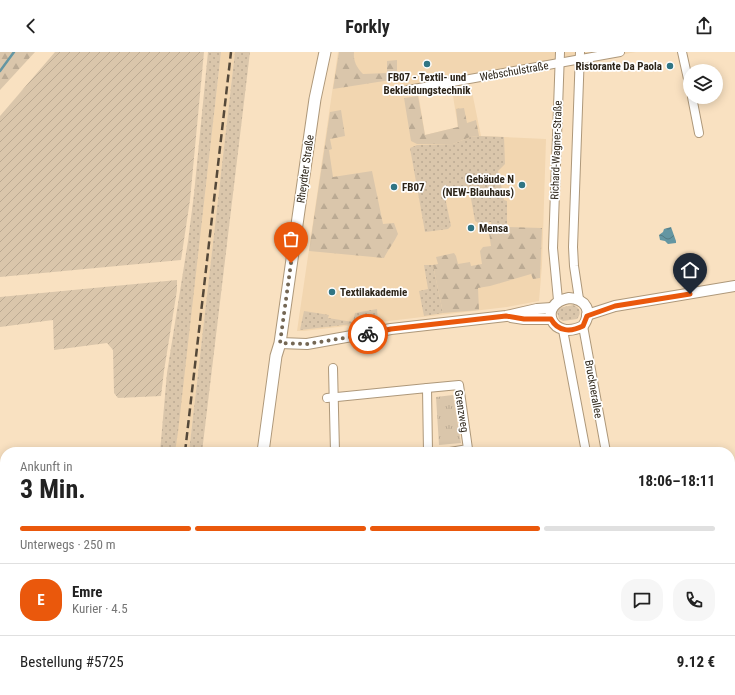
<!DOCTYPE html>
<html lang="de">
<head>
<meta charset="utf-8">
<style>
	body { margin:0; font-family:"Roboto Condensed",sans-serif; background:#f6f6f6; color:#222; height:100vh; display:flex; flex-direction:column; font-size:15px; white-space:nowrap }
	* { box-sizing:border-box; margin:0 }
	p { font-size:13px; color:#767676 }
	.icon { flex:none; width:22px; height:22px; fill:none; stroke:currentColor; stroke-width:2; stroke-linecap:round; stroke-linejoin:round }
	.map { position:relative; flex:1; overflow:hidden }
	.drawer { position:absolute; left:0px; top:395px; width:735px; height:248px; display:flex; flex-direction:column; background:#fff; border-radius:16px 16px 0 0; box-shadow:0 2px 10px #0003 }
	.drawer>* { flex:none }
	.buttons { position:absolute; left:683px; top:12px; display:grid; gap:8px }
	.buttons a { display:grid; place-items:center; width:40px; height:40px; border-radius:50%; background:#fff; box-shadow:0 2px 10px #0003; font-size:20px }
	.pin { position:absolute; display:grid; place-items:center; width:34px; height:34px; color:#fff; margin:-41px -17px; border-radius:50% 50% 50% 0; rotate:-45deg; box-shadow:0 0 4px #0007 }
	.pin .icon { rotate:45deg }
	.courier { position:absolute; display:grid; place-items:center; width:40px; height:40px; margin:-20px; border:3px solid #ea580c; border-radius:50%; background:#fff; color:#222; box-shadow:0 1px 5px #0007 }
	.summary em { font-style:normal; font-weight:700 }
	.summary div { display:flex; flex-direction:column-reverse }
	.summary { display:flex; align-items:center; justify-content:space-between; height:68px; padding:0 20px }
	h1 { font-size:26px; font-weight:700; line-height:30px }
	.bar { display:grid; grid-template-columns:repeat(4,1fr); gap:6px 4px; align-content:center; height:48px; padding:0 20px }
	.bar i { height:5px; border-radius:3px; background:#e0e0e0 }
	.bar .selected { background:#ea580c }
	.bar p { grid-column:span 4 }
	.line { display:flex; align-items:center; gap:10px; padding:0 20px; border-top:1px solid #e0e0e0 }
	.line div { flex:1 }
	.round { display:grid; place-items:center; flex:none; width:42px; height:42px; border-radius:16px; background:#f6f6f6 }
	header { display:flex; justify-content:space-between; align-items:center; height:52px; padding:0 20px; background:#fff; font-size:18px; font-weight:700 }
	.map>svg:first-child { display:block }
</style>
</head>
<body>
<header><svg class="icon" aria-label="back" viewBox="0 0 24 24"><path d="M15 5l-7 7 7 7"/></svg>Forkly<svg class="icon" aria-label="share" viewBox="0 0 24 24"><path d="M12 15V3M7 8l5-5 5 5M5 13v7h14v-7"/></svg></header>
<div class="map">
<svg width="735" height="643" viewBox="0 0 735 643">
	<defs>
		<pattern id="grass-dots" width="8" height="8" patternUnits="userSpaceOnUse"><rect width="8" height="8" fill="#dac6ab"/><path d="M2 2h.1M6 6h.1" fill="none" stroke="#bbaa93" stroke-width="1.8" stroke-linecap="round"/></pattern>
		<pattern id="forest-firs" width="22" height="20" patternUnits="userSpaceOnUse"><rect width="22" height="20" fill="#dac6ab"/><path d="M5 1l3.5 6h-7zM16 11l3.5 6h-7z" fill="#bbaa93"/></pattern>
		<pattern id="park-tufts" width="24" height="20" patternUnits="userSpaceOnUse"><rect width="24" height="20" fill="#dac6ab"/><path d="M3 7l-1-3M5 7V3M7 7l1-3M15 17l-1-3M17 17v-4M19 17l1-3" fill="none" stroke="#bbaa93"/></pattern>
		<pattern id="garden-furrows" width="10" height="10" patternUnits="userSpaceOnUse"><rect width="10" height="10" fill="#dac6ab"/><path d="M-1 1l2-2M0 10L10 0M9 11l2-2" fill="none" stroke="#bbaa93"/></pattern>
		<pattern id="water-waves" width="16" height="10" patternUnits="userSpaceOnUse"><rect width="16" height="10" fill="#6496a2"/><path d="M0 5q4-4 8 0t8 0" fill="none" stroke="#537a83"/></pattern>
	</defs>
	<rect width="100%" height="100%" fill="#f9e1c1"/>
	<g fill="#f2d6b0">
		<path d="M221 0H235L212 202 189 400H175Z"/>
		<path d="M338 0H636L418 39 425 83 458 75 452 38 471 35 481 84 546 87 542 213 539 249 507 255 304 279H297Z"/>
	</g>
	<g fill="url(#grass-dots)">
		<path d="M208 0H221L178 380 175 400H160L167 321 188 189 194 142Z"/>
		<path d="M235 0H250L202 400H189Z"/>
		<path d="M479 84 504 85 505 112 498 119 504 148 507 149V175L492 180 491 170 478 171 475 169 470 141 445 145 451 174 448 177 425 180 410 96 417 93 453 92 470 85Z"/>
		<path d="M424 213H433L443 261 424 264 419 239 428 237Z"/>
		<path d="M573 253C580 255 582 261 577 267L563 269 559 267 557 260 559 256Z"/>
		<path d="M377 257 378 269 300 278 304 259 329 263 328 266 353 270 355 261Z"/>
	</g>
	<g fill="url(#forest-firs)">
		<path d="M0 0H35L0 38Z"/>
		<path d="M339 0H354C353 9 357 16 363 22L387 21V9L397 8V27L333 37Z"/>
		<path d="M418 44 425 83 458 75 456 57 464 56 467 71 476 68 479 84 470 85 453 92H417L411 89 404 46Z"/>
		<path d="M341 58 345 84 330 87 332 97 329 98 333 125 372 119 383 172 394 171 398 182C394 191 388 197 384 206L309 199 330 60Z"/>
		<path d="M507 175 542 176 540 226 533 227 531 222 490 234 478 236 479 258 443 261 433 213 438 212 436 205 454 201 456 204 458 212 470 210 471 214 482 212 480 199 483 195 491 194 489 181Z"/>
	</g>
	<path fill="url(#park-tufts)" d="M453 343 461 391 439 393 436 345Z"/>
	<g fill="url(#garden-furrows)">
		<path d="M55 0H204L190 148 181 208 0 225V64Z"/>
		<path d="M177 228V238L164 319 161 344 118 346 114 341 113 298 107 291 54 298 53 268 0 275V245Z"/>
	</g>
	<path fill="url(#water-waves)" d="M671 175 676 189V191L668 192 665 189 660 188 659 183 663 180 664 177Z"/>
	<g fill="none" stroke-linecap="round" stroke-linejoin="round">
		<path stroke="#6496a2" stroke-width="2.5" d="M0 19 14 0"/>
		<g stroke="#ae987a" stroke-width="10">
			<g id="minor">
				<path d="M682 0 690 36"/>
				<path d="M408 38 620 0"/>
				<path d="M692 45 699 81"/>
				<path d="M579 247 574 214 573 195 580 0"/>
				<path d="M558 248 553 196 560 0"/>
				<path d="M583 274 606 400"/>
				<path d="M563 278 586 400"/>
				<path d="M333 316 335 400"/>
				<path d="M427 336 459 333 468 397 450 400"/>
				<path d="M327 346 427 336 428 400"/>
				<path d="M67 638 68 643"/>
				<path d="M346 638V643"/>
				<path d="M629 638 630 643"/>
				<path d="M648 638 649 643"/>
				<path d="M181 643V638"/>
				<path d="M565 643 592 638"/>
			</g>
		</g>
		<g stroke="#ae987a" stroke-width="12">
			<g id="tertiary">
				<path d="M569 246C586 247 593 259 583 274 552 290 536 252 569 246Z"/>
				<path d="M587 263 615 254 735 234"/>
				<path d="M511 265 524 267H551"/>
				<path d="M280 291 307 292 391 277 506 264 537 257 552 256"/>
			</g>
		</g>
		<g stroke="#ae987a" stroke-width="13">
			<g id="secondary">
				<path d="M263 400 276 304 280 291 315 47 325 0"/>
				<path d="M276 638 277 643"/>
			</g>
		</g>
		<use href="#minor" stroke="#fff" stroke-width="8"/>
		<use href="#tertiary" stroke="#fff" stroke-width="10"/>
		<use href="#secondary" stroke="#fff" stroke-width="11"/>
		<g stroke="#544839" stroke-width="2.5" stroke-dasharray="8 4" stroke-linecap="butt">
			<path d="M185 400 231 0"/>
			<path d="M162 643V638"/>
		</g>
	</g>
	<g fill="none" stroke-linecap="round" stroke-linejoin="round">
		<path stroke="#746754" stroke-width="4" stroke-dasharray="0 7.2" d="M291 211 280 291 307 292 368 282"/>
		<path stroke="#ea580c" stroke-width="5" d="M368 282 391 277 506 264 524 267H551C558 280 571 280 583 274L587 264 615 254 690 242"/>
	</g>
	<g fill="#307584" stroke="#fff" stroke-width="1.5">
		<circle cx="427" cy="12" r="4"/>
		<circle cx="670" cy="14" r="4"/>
		<circle cx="522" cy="133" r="4"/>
		<circle cx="394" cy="135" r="4"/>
		<circle cx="471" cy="176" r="4"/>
		<circle cx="332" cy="240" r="4"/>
	</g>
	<g text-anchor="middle" stroke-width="3.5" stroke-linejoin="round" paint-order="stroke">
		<g font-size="11" font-weight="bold" fill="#2d2519" stroke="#fff" text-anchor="start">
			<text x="662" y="18" text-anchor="end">Ristorante Da Paola</text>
			<text x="427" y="29" text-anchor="middle">FB07 - Textil- und<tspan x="427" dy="13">Bekleidungstechnik</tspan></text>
			<text x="514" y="131" text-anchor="end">Gebäude N<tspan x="514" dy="13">(NEW-Blauhaus)</tspan></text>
			<text x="402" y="139">FB07</text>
			<text x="479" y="180">Mensa</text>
			<text x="340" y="244">Textilakademie</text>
		</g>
		<g font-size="11" fill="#2d2519" stroke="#fff">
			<text transform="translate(514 19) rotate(-10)" y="4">Webschulstraße</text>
			<text transform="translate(556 98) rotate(-88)" y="4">Richard-Wagner-Straße</text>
			<text transform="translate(305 117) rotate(-82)" y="4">Rheydter Straße</text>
			<text transform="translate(594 337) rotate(80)" y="4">Brucknerallee</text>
			<text transform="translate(462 359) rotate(81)" y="4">Grenzweg</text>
		</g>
	</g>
</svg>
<div class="buttons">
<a><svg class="icon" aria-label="layers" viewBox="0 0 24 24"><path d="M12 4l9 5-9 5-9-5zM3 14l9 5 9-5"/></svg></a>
</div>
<div class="pin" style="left:291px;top:211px;background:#ea580c"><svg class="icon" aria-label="bag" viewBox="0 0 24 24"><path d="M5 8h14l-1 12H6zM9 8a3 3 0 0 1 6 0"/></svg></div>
<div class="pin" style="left:690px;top:242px;background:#1f2937"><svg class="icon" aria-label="home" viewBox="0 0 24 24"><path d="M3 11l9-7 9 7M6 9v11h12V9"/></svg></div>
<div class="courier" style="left:368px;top:282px"><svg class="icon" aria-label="bike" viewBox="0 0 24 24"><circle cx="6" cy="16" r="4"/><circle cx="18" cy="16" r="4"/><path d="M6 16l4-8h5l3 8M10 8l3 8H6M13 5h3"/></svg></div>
<section class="drawer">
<div class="summary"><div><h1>3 Min.</h1><p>Ankunft in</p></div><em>18:06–18:11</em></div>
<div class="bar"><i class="selected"></i><i class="selected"></i><i class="selected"></i><i></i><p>Unterwegs · 250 m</p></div>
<div class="line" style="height:72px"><b class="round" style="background:#ea580c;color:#fff">E</b><div><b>Emre</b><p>Kurier · 4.5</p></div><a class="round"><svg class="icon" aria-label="chat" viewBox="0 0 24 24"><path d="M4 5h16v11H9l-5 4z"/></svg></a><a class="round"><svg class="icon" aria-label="phone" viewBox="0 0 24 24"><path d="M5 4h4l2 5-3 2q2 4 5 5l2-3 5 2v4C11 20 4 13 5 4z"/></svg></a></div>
<div class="line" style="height:52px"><div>Bestellung #5725</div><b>9.12 €</b></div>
</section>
</div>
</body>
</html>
